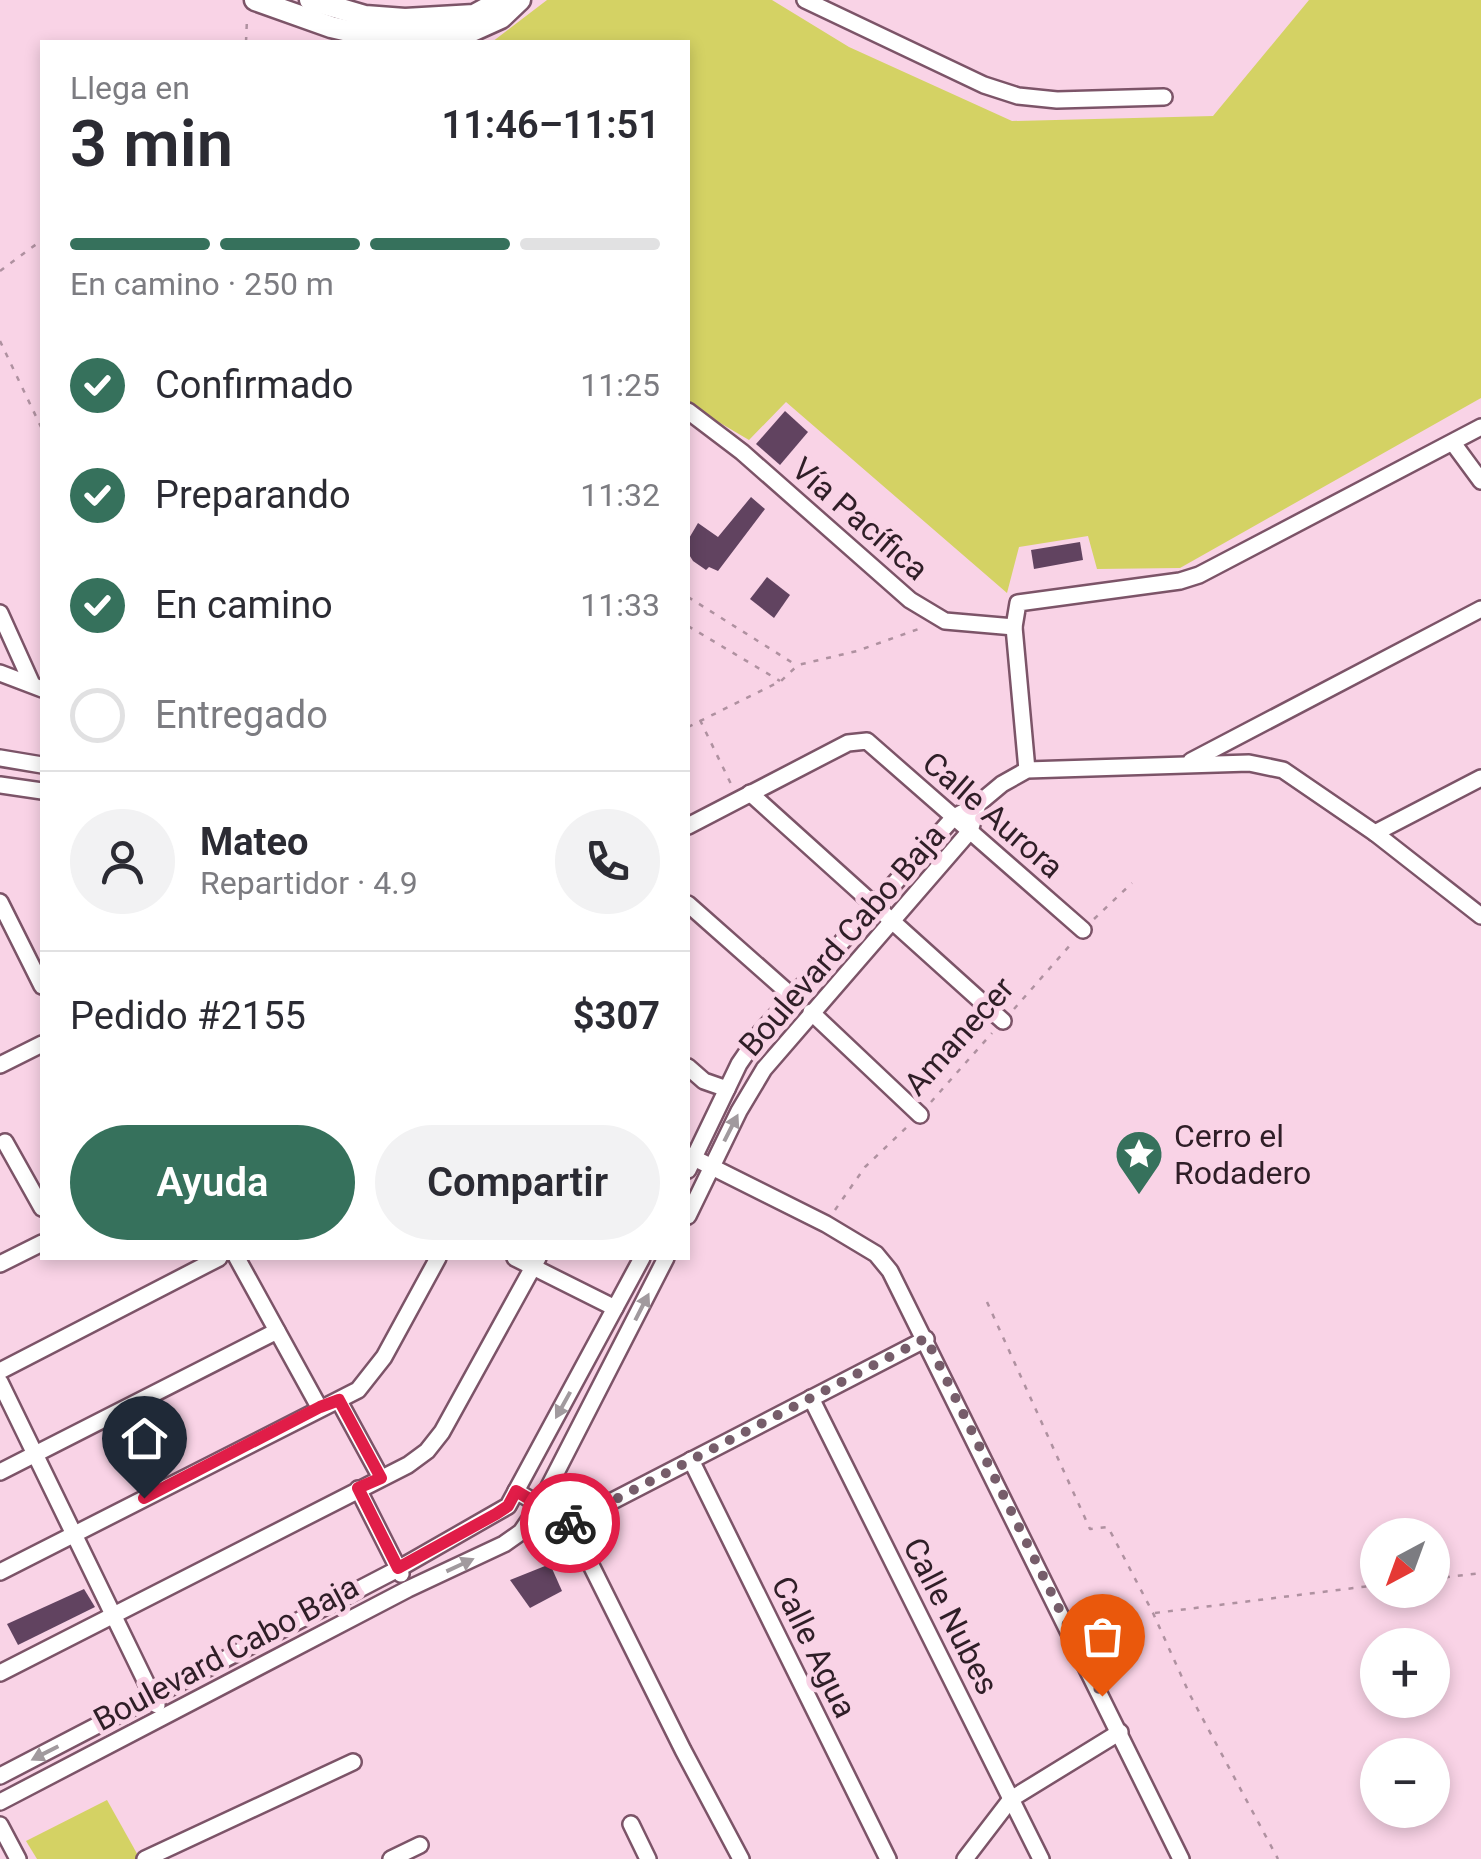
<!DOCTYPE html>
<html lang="es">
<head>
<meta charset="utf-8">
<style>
	body { margin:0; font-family:Roboto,sans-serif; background:#f2f2f3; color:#2b2b33; height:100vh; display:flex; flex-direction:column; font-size:38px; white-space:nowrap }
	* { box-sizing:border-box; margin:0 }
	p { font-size:32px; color:#7c7c81 }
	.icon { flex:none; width:55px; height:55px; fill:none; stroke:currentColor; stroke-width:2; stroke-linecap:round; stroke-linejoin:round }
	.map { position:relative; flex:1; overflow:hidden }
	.sheet { position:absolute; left:40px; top:40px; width:650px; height:1220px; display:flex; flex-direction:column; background:#fff; border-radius:0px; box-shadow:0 5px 15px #0003 }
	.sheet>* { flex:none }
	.needle { width:65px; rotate:221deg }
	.fabs { position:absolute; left:1360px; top:1518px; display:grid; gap:20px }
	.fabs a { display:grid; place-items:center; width:90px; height:90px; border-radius:50%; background:#fff; box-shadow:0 5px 15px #0003; font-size:50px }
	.pin { position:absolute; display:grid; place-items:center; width:85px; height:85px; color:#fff; margin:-102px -42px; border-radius:50% 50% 50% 0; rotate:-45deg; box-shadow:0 0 10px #0007 }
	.pin .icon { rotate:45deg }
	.courier { position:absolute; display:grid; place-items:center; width:100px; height:100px; margin:-50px; border:8px solid #e11d48; border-radius:50%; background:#fff; color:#222; box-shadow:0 2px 12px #0007 }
	.head em { font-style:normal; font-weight:600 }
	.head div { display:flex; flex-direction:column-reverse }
	.head { display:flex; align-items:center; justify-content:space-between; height:170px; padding:0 30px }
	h1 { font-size:65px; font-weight:600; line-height:75px }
	.bar { display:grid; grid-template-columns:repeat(4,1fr); gap:15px 10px; align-content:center; height:120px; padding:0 30px }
	.bar i { height:12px; border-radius:8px; background:#e1e1e2 }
	.bar .current { background:#36715c }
	.bar p { grid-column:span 4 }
	.line { display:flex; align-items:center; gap:25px; padding:0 30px; border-top:2px solid #e1e1e2 }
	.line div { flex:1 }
	.round { display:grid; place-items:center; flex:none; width:105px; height:105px; border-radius:52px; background:#f2f2f3 }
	ol { padding:0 30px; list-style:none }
	li { display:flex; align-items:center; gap:30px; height:110px }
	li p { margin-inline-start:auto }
	li .icon { padding:10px; border-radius:50%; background:#36715c; color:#fff; stroke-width:4 }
	li:last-child { color:#7c7c81 }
	li i { width:55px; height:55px; border:5px solid #e1e1e2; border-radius:50% }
	.cta { display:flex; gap:20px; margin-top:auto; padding:20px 30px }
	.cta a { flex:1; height:115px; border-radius:60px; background:#36715c; color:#fff; font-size:40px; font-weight:600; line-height:115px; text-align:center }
	.cta a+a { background:#f2f2f3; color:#2b2b33 }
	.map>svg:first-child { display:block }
</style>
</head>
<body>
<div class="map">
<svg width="1481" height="1859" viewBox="0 0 1481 1859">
	<rect width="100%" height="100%" fill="#f9d3e6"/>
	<g fill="#d4d264">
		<path d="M547 0H772L849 47 1012 121 1213 116 1309 0H1481V398L1180 568 1097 569 1088 536 1019 547 1007 593 786 402 749 440 688 404V42H492Z"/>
		<path d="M107 1800 140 1859H37L26 1841Z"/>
	</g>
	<g fill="#614360">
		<path d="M785 411 808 432 780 465 756 444Z"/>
		<path d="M751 497 765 509 718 571 709 567 706 570 693 561 688 553V540L698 523 718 537Z"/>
		<path d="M1080 542 1083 560 1034 569 1031 550Z"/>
		<path d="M767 577 790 595 774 618 750 599Z"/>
		<path d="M550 1564 562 1591 530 1608 510 1580Z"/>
		<path d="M84 1589 95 1607 18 1645 7 1624Z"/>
	</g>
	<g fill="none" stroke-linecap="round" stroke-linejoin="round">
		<g stroke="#7c5468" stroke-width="20">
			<g id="minor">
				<path d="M805 0 984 85 1018 96 1057 100 1164 97"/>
				<path d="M688 411 742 452 910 600 945 621 1014 627"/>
				<path d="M1453 443 1481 481"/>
				<path d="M0 613 32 684"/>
				<path d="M0 673 42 689"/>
				<path d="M0 758 42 765"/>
				<path d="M1191 761 1481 609"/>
				<path d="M1027 770 1014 627 1018 603 1180 581 1199 575 1481 427"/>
				<path d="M0 785 42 791"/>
				<path d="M750 793 1003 1021"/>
				<path d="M688 826 848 743 867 741 1083 930"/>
				<path d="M1375 833 1481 778"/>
				<path d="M0 902 42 986"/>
				<path d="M688 904 792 996"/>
				<path d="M811 1012 920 1115"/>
				<path d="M0 1065 42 1044"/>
				<path d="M688 1067 704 1081 727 1089"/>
				<path d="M5 1142 42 1208"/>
				<path d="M688 1155 826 1224 876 1254 890 1271 1181 1859"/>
				<path d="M688 1170 739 1064 761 1032 954 817 978 804 1002 784 1027 770 1249 763 1283 770 1375 833 1481 916"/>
				<path d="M688 1216 739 1111 764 1069 970 831 978 804"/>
				<path d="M237 1258 319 1407"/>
				<path d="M515 1258 615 1308"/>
				<path d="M0 1264 42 1243"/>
				<path d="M0 1371 219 1258"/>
				<path d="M0 1382 157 1705"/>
				<path d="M811 1398 1041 1859"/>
				<path d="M339 1401 381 1478"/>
				<path d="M691 1460 888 1859"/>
				<path d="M0 1472 277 1331"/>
				<path d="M358 1489 401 1574"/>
				<path d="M516 1491 570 1523 683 1750 741 1859"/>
				<path d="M570 1523 926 1339"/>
				<path d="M0 1572 358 1390 384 1357 438 1258"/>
				<path d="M0 1673 408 1465 427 1451 442 1432 538 1258"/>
				<path d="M0 1776 398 1569 508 1506 642 1258"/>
				<path d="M0 1802 408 1589 504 1544 521 1532 540 1504 666 1258"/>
				<path d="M631 1824 648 1859"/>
				<path d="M0 1825 18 1859"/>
				<path d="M145 1859 353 1762"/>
				<path d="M391 1859 420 1845"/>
				<path d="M965 1859 1011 1799 1120 1732"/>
			</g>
		</g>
		<g stroke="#7c5468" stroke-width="25">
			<g id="tertiary">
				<path d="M255 0 331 27 370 36 470 32 501 18 520 0"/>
				<path d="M310 0 365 16 405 19 474 15 502 0"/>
			</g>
		</g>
		<g stroke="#af91a0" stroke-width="2.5" stroke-dasharray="5 8" stroke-linecap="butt">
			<path d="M246 42 247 19"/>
			<path d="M0 271 42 240"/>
			<path d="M0 341 42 429"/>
			<path d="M688 597 796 665"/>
			<path d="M688 626 780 681"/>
			<path d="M700 720 731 784"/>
			<path d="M688 727 781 681 798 665 857 651 924 627"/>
			<path d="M1094 919 1132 883"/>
			<path d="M1014 1009 1072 943"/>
			<path d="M931 1102 992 1033"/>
			<path d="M835 1210 865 1167 908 1126"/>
			<path d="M987 1302 1090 1529 1108 1527 1153 1613 1190 1695 1278 1859"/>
			<path d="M1432 1579 1481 1573"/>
			<path d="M1155 1613 1378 1585"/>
		</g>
		<use href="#minor" stroke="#fff" stroke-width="15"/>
		<use href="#tertiary" stroke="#fff" stroke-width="20"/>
	</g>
	<defs><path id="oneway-solid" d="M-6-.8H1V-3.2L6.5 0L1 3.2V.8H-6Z" transform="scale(2.5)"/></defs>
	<g fill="#a19a9e">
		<use href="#oneway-solid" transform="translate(731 1128) rotate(-63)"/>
		<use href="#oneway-solid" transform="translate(642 1307) rotate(-63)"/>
		<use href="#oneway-solid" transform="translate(563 1405) rotate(119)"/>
		<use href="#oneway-solid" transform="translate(460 1565) rotate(-25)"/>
		<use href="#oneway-solid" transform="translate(45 1753) rotate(153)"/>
	</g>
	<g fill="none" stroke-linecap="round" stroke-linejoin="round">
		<path stroke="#765d6a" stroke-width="10" stroke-dasharray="0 18" d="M570 1523 926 1338 1102 1696"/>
		<path stroke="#e11d48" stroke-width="12" d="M144 1498 320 1407 339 1400 381 1478 358 1488 398 1568 496 1514 508 1506 516 1491 570 1523"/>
	</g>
	<defs>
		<g id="sight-pin" transform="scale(2.5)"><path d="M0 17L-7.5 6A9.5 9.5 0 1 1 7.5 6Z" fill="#36715c" stroke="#f9d3e6"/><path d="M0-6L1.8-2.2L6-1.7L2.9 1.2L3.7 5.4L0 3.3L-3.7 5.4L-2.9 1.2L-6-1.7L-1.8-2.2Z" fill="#fff"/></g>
	</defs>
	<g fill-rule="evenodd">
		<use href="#sight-pin" x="1139" y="1154"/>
	</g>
	<g text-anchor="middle" stroke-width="10" stroke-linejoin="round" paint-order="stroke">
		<g font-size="32" fill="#2f1e27" stroke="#f9d3e6">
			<text transform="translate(860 519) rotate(41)" y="11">Vía Pacífica</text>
			<text transform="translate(993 815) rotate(41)" y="11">Calle Aurora</text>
			<text transform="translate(842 940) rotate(-49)" y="11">Boulevard Cabo Baja</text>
			<text transform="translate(959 1036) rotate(-48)" y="11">Amanecer</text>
			<text transform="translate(951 1616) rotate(63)" y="11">Calle Nubes</text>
			<text transform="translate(814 1647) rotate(64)" y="11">Calle Agua</text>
			<text transform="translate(226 1653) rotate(-28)" y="11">Boulevard Cabo Baja</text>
		</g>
		<g font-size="32" fill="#2f1e27" stroke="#f9d3e6" text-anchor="start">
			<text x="1174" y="1147">Cerro el<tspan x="1174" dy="37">Rodadero</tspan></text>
		</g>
	</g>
</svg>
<div class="fabs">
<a><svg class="needle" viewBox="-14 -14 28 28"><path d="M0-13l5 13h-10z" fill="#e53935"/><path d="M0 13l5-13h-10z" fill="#7c7c81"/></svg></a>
<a>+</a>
<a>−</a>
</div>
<div class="pin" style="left:1102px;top:1696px;background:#ea580c"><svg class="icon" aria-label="bag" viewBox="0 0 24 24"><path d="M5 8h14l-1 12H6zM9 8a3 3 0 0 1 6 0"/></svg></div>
<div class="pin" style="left:144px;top:1498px;background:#1f2937"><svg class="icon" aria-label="home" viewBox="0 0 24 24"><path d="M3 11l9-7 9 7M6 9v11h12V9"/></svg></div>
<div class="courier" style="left:570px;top:1523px"><svg class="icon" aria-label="bike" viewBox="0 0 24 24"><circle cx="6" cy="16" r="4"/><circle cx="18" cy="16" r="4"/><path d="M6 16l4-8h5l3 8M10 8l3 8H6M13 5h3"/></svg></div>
<section class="sheet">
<div class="head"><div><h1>3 min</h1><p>Llega en</p></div><em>11:46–11:51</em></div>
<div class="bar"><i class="current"></i><i class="current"></i><i class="current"></i><i></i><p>En camino · 250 m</p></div>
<ol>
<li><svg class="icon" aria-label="check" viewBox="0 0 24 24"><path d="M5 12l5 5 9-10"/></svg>Confirmado<p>11:25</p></li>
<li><svg class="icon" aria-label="check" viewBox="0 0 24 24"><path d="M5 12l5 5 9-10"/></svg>Preparando<p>11:32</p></li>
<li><svg class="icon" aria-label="check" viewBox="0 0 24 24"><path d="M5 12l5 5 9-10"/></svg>En camino<p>11:33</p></li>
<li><i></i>Entregado</li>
</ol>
<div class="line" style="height:180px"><a class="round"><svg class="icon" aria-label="person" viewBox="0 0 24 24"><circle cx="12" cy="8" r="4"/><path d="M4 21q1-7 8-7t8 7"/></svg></a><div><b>Mateo</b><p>Repartidor · 4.9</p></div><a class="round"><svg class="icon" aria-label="phone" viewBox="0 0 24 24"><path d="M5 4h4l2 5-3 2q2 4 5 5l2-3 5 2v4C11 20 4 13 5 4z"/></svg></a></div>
<div class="line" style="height:130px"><div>Pedido #2155</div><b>$307</b></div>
<div class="cta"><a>Ayuda</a><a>Compartir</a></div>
</section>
</div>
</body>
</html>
